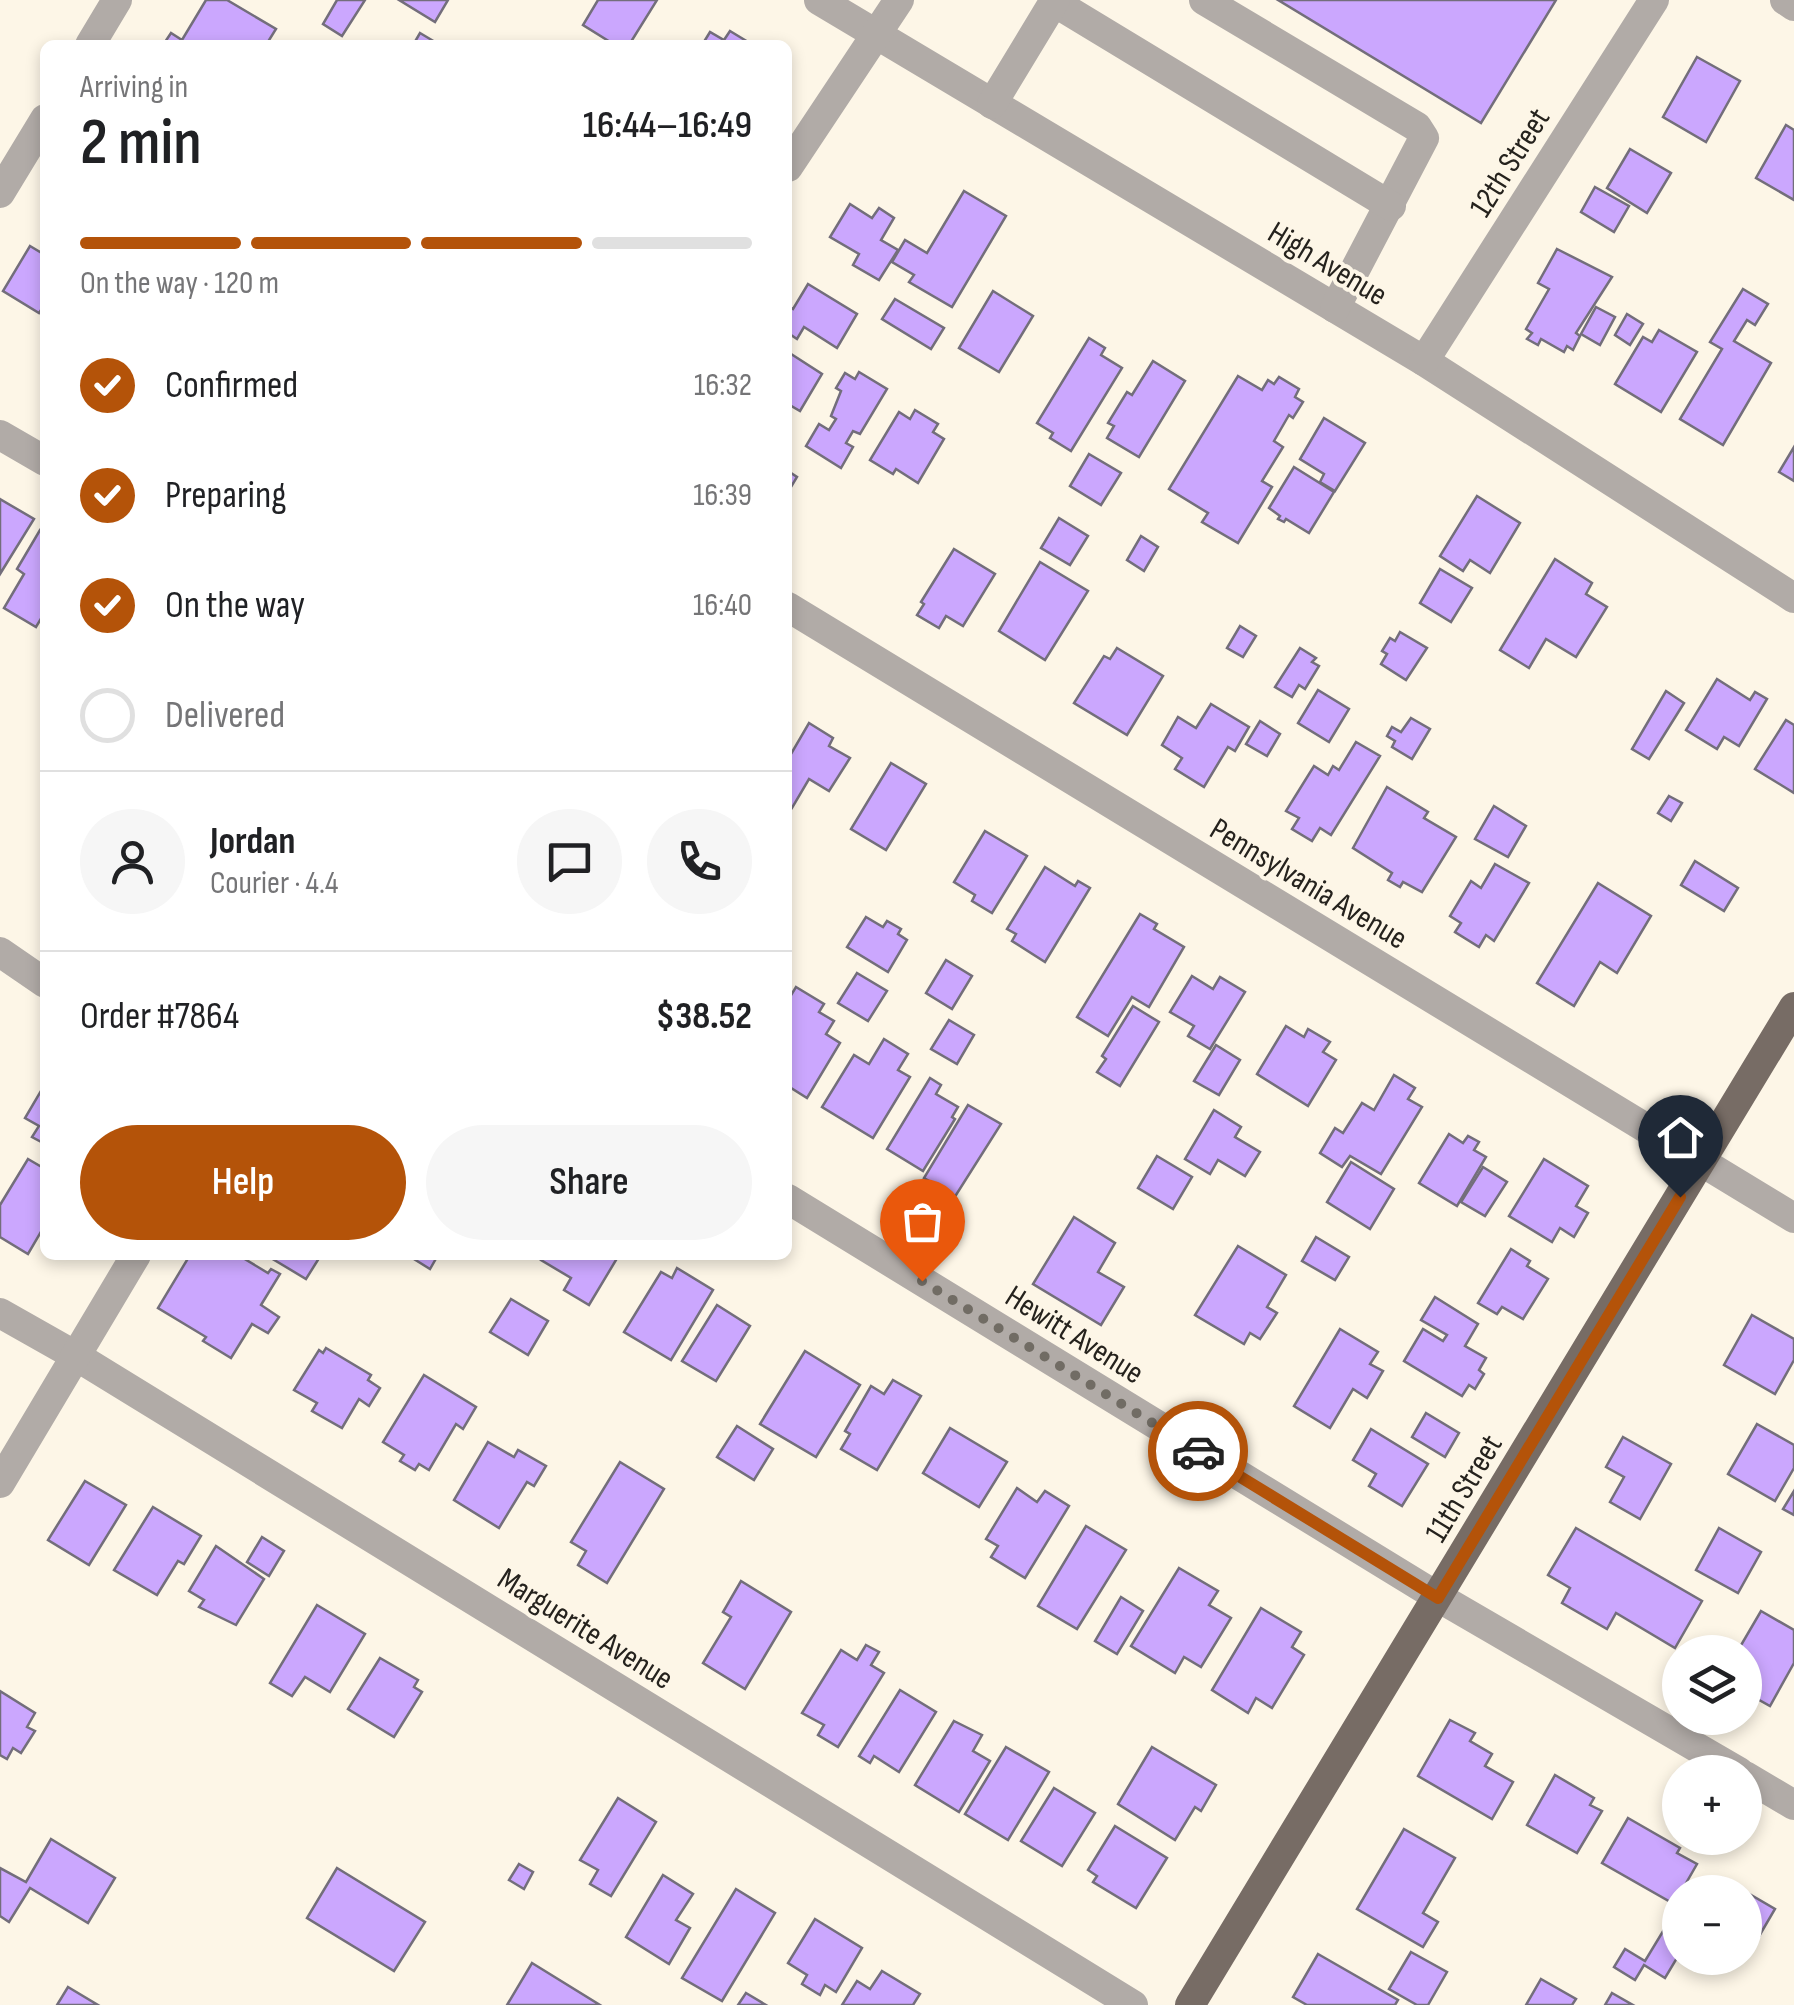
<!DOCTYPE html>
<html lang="en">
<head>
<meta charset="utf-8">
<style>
	body { margin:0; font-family:"Sofia Sans Condensed",sans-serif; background:#f6f6f6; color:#202124; height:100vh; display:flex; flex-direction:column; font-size:38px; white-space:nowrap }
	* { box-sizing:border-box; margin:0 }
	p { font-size:32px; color:#757577 }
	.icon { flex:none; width:55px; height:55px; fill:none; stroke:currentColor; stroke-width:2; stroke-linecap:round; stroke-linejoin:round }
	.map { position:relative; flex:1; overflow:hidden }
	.panel { position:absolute; left:40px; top:40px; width:752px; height:1220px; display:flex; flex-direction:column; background:#fff; border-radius:15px; box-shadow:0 5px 15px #0003 }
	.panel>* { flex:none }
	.buttons { position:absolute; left:1662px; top:1635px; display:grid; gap:20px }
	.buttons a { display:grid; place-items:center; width:100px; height:100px; border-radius:50%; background:#fff; box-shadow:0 5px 15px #0003; font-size:50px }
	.pin { position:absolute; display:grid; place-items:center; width:85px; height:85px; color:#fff; margin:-102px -42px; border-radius:50% 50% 50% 0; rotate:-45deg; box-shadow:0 0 10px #0007 }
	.pin .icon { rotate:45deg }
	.courier { position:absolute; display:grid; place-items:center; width:100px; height:100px; margin:-50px; border:8px solid #b45309; border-radius:50%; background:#fff; color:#222; box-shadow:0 2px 12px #0007 }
	.head em { font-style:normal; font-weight:600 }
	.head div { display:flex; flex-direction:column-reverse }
	.head { display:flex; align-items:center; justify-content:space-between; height:170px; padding:0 40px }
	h1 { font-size:65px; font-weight:600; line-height:75px }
	.bar { display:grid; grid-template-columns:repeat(4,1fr); gap:15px 10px; align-content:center; height:120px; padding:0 40px }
	.bar i { height:12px; border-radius:8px; background:#e0e0e0 }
	.bar .on { background:#b45309 }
	.bar p { grid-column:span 4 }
	.line { display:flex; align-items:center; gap:25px; padding:0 40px; border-top:2px solid #e0e0e0 }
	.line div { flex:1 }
	.round { display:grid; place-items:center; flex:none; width:105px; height:105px; border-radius:52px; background:#f6f6f6 }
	ol { padding:0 40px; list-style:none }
	li { display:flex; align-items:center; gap:30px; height:110px }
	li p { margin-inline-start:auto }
	li .icon { padding:10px; border-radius:50%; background:#b45309; color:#fff; stroke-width:4 }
	li:last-child { color:#757577 }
	li i { width:55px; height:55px; border:5px solid #e0e0e0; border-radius:50% }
	.cta { display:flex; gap:20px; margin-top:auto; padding:20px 40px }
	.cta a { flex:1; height:115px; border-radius:60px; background:#b45309; color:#fff; font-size:40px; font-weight:600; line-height:115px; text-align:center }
	.cta a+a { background:#f6f6f6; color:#202124 }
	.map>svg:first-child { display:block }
</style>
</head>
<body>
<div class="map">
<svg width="1794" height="2005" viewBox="0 0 1794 2005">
	<rect width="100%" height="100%" fill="#fdf6e7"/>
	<g fill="#cba7fe" stroke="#736e7b" stroke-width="2.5">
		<path d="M206 0H227L276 29 266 45H163L171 33 182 40Z"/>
		<path d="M337 0H365L342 36 323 24Z"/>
		<path d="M399 0H448L435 22Z"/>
		<path d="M598 0H657L629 45H615L583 25Z"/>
		<path d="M1278 0H1556L1481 123Z"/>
		<path d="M730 31 753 45H702L710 32 724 40Z"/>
		<path d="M420 33 440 45H413Z"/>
		<path d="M1697 57 1740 81 1706 142 1663 117Z"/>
		<path d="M1786 125 1794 130V200L1756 178Z"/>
		<path d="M1630 149 1671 173 1647 213 1607 188Z"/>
		<path d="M1595 187 1629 206 1614 232 1581 212Z"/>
		<path d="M964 191 1006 216 952 307 909 282 914 275 892 262 905 240 927 253Z"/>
		<path d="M850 204 872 218 879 208 894 218 881 240 898 250 879 280 853 265 859 254 830 237Z"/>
		<path d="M30 246 45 255V304L39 313 3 291Z"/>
		<path d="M1557 249 1612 277 1576 333 1580 336 1573 350 1567 346 1564 352 1541 339 1538 345 1527 339 1532 333 1526 329 1549 289 1538 283Z"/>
		<path d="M808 284 857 314 837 348 804 327 797 339 788 333V306L793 309Z"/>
		<path d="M1743 289 1768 304 1755 325 1747 320 1734 341 1771 363 1723 445 1680 419 1722 349 1710 342Z"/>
		<path d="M993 291 1033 316 999 372 959 348Z"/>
		<path d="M895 299 944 328 931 349 882 319Z"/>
		<path d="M1596 307 1615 317 1600 345 1581 334Z"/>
		<path d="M1627 314 1643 324 1630 345 1615 335Z"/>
		<path d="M1659 330 1697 352 1661 412 1615 384 1643 337 1652 342Z"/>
		<path d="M1089 338 1105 348 1101 355 1122 368 1071 451 1050 438 1053 433 1037 423Z"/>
		<path d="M788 352 822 374 800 411 788 404Z"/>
		<path d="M1153 361 1185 381 1139 457 1107 438 1114 426 1108 423 1127 392 1132 395Z"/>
		<path d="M859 372 887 389 860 434 853 431 846 443 853 447 841 468 806 446 819 424 829 430 836 419 831 416 841 391 836 388 845 373 855 379Z"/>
		<path d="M1238 376 1262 390 1268 380 1274 384 1279 377 1299 389 1295 397 1303 402 1293 418 1289 415 1274 441 1283 447 1262 481 1272 487 1238 543 1202 522 1208 513 1169 489Z"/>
		<path d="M915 410 938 424 933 432 944 439 918 483 896 469 893 474 870 460 899 412 910 419Z"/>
		<path d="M1324 418 1365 443 1335 491 1320 482 1324 474 1300 459Z"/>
		<path d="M1794 447V481L1779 472Z"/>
		<path d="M1089 454 1121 473 1101 505 1070 486Z"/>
		<path d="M1294 467 1334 492 1309 533 1286 519 1284 522 1278 519 1280 516 1269 508Z"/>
		<path d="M788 471 797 477 788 492Z"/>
		<path d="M1477 496 1520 523 1490 573 1470 560 1463 571 1440 556Z"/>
		<path d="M0 499 34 519 0 574Z"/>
		<path d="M1059 518 1088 536 1070 565 1041 548Z"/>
		<path d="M40 530 45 533V612L36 627 4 608 24 574 17 569Z"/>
		<path d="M1141 536 1158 547 1144 571 1127 560Z"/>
		<path d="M954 549 995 574 963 626 946 616 939 628 917 615 924 604 921 602Z"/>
		<path d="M1555 559 1592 583 1586 594 1607 607 1576 657 1546 639 1529 668 1500 650Z"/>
		<path d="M1040 562 1088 591 1045 660 999 631Z"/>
		<path d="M1440 569 1472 588 1451 622 1420 603Z"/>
		<path d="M1240 626 1256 636 1243 657 1227 648Z"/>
		<path d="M1400 632 1427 648 1406 680 1381 664 1387 654 1382 651 1390 638 1395 641Z"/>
		<path d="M1117 648 1163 676 1127 735 1074 703 1104 656 1110 659Z"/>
		<path d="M1300 648 1316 658 1312 662 1319 666 1305 689 1299 685 1292 697 1275 687Z"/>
		<path d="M1717 679 1750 700 1755 692 1767 699 1739 746 1724 737 1717 749 1686 730Z"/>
		<path d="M1318 690 1349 709 1329 742 1298 723Z"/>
		<path d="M1666 691 1684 703 1649 759 1632 749Z"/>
		<path d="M1211 704 1249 727 1235 751 1228 747 1204 787 1175 769 1182 758 1162 745 1178 717 1196 728Z"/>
		<path d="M1411 718 1430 729 1412 759 1392 747 1395 741 1387 736 1392 727 1401 732Z"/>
		<path d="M1786 720 1794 725V793L1755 769Z"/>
		<path d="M1260 721 1280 734 1267 756 1246 744Z"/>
		<path d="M809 723 833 738 829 746 850 758 829 791 809 779 792 808 788 805V759Z"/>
		<path d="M1356 742 1380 756 1331 835 1320 828 1312 841 1292 829 1299 818 1286 811 1314 766 1328 775 1333 766 1339 770Z"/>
		<path d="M891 763 926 784 886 850 851 829Z"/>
		<path d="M1387 787 1428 812 1424 818 1456 837 1422 892 1403 882 1400 887 1388 880 1392 873 1353 848Z"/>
		<path d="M1669 796 1682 803 1671 821 1658 813Z"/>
		<path d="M1494 806 1526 826 1508 857 1475 839Z"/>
		<path d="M985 831 1027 856 992 913 972 901 975 895 954 882Z"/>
		<path d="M1695 861 1738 888 1724 911 1681 885Z"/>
		<path d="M1495 864 1529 883 1494 941 1486 935 1479 947 1455 932 1461 923 1450 916 1471 881 1481 888Z"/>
		<path d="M1045 867 1075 886 1078 881 1090 888 1045 962 1012 941 1016 934 1007 929Z"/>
		<path d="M1598 883 1651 916 1617 973 1600 962 1574 1006 1537 983Z"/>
		<path d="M1140 914 1157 924 1154 929 1184 947 1149 1007 1132 997 1108 1036 1077 1017Z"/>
		<path d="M866 917 883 927 887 921 901 929 898 934 907 940 888 972 847 947Z"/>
		<path d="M946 960 972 976 952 1009 926 993Z"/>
		<path d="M857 973 887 991 868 1021 838 1003Z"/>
		<path d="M1192 976 1213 989 1220 977 1245 992 1210 1049 1188 1036 1194 1026 1170 1012Z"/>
		<path d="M796 987 824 1004 819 1012 834 1021 826 1034 840 1043 807 1098 788 1086V1000Z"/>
		<path d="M1133 1006 1159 1022 1120 1086 1097 1072 1106 1059 1102 1056Z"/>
		<path d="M949 1020 974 1035 957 1064 931 1049Z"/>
		<path d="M1286 1026 1304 1037 1308 1029 1330 1042 1323 1052 1336 1060 1308 1106 1257 1074Z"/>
		<path d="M884 1039 908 1054 898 1070 910 1077 873 1138 822 1107 854 1055 869 1064Z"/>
		<path d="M1216 1045 1240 1060 1219 1095 1194 1081Z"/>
		<path d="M1394 1075 1415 1088 1408 1099 1422 1107 1381 1174 1350 1156 1342 1167 1320 1153 1335 1128 1343 1133 1362 1103 1374 1110Z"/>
		<path d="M930 1078 941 1085 936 1094 958 1107 952 1117 955 1119 923 1171 887 1149Z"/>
		<path d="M45 1084V1144L32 1137 39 1126 25 1118Z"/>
		<path d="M968 1105 1001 1124 949 1206 937 1199 943 1189 924 1178Z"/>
		<path d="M1214 1110 1241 1127 1235 1137 1260 1152 1245 1176 1218 1160 1210 1174 1185 1159Z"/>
		<path d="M1449 1134 1463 1143 1468 1136 1479 1142 1474 1150 1486 1157 1457 1206 1419 1183Z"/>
		<path d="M1157 1156 1192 1177 1173 1209 1138 1188Z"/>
		<path d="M28 1159 45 1169V1225L28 1254 0 1237V1205Z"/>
		<path d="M1544 1159 1588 1186 1576 1206 1588 1213 1574 1237 1560 1228 1552 1242 1509 1216Z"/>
		<path d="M1351 1162 1394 1189 1370 1229 1327 1202Z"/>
		<path d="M1483 1167 1507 1182 1485 1216 1461 1202Z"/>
		<path d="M1074 1217 1115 1243 1098 1272 1124 1287 1101 1325 1033 1284Z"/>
		<path d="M1316 1237 1349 1257 1335 1280 1302 1261Z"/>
		<path d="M1238 1246 1286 1275 1267 1307 1277 1313 1260 1339 1250 1333 1244 1344 1195 1315Z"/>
		<path d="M1511 1249 1530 1261 1527 1266 1548 1279 1523 1319 1502 1307 1497 1314 1478 1303Z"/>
		<path d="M190 1255H238L268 1273 271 1269 280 1274 261 1305 279 1317 268 1333 252 1324 231 1358 203 1341 206 1337 158 1308Z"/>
		<path d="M266 1255H321L306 1279Z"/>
		<path d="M416 1255H438L430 1269 414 1259Z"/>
		<path d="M544 1255H619L589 1305 564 1290 571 1278 541 1260Z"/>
		<path d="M677 1268 713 1290 671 1360 624 1332 661 1272 672 1278Z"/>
		<path d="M1435 1297 1478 1324 1465 1346 1486 1358 1479 1370 1484 1374 1475 1389 1469 1385 1462 1396 1404 1361 1423 1329 1443 1341 1447 1335 1421 1320Z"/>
		<path d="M511 1299 548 1321 528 1355 490 1332Z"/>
		<path d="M717 1305 750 1326 716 1381 682 1361Z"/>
		<path d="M1752 1315 1794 1339V1360L1775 1394 1724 1365Z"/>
		<path d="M1340 1329 1378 1352 1370 1364 1383 1371 1367 1398 1353 1389 1330 1428 1294 1406Z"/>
		<path d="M326 1348 371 1375 368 1380 380 1388 369 1406 359 1399 342 1428 312 1411 317 1403 294 1390 319 1350 323 1353Z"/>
		<path d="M805 1351 860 1385 816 1457 760 1424Z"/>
		<path d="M424 1375 476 1407 463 1429 456 1424 429 1470 419 1464 415 1470 400 1461 404 1455 383 1442Z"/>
		<path d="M893 1380 921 1396 877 1470 841 1449 850 1434 845 1431 871 1386 884 1394Z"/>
		<path d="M1426 1413 1459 1433 1445 1457 1412 1437Z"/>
		<path d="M1757 1424 1794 1445V1468L1775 1501 1728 1474Z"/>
		<path d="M737 1426 773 1449 754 1480 717 1457Z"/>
		<path d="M950 1428 1007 1462 979 1507 923 1473Z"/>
		<path d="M1371 1429 1428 1464 1402 1506 1369 1486 1376 1474 1353 1460Z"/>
		<path d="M1623 1437 1671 1464 1640 1519 1610 1502 1624 1477 1606 1467Z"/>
		<path d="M488 1442 514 1457 518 1450 546 1466 534 1486 527 1482 499 1528 454 1500Z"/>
		<path d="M620 1462 664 1489 607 1583 578 1565 586 1551 571 1542Z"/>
		<path d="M85 1481 126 1505 89 1565 48 1540Z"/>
		<path d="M1017 1488 1037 1502 1045 1491 1069 1506 1025 1578 991 1557 998 1546 986 1539Z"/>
		<path d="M1794 1491V1515L1783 1509Z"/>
		<path d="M153 1507 201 1536 184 1564 178 1561 157 1595 114 1570Z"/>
		<path d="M1086 1526 1126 1550 1077 1629 1038 1606Z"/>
		<path d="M1576 1528 1702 1601 1675 1648 1616 1613 1607 1629 1562 1603 1570 1588 1548 1575Z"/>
		<path d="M1719 1528 1761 1552 1738 1593 1696 1570Z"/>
		<path d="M262 1537 284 1551 269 1576 247 1562Z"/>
		<path d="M216 1546 264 1579 236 1625 199 1607 204 1600 189 1591Z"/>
		<path d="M1179 1568 1218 1591 1209 1605 1231 1618 1201 1667 1184 1657 1175 1673 1131 1646Z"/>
		<path d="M741 1581 791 1612 745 1689 703 1663 731 1617 723 1612Z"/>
		<path d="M1121 1597 1143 1611 1117 1654 1095 1641Z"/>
		<path d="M317 1605 365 1634 330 1692 305 1677 292 1696 270 1683Z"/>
		<path d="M1261 1608 1301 1632 1292 1647 1304 1655 1272 1708 1256 1698 1248 1713 1212 1690Z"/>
		<path d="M1761 1611 1794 1630V1663L1770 1706 1745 1692V1652H1737Z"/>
		<path d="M866 1645 879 1652 871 1665 884 1673 838 1747 818 1735 824 1725 802 1713 841 1650 857 1660Z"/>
		<path d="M380 1658 418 1680 414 1687 422 1692 394 1737 348 1709Z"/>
		<path d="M900 1690 936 1712 899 1772 874 1756 870 1763 859 1756Z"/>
		<path d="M0 1691 35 1713 27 1727 35 1731 21 1753 13 1748 7 1759 0 1755Z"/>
		<path d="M1450 1720 1475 1733 1470 1741 1492 1754 1485 1766 1513 1782 1492 1819 1418 1776Z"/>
		<path d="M954 1721 982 1735 973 1751 990 1761 959 1812 915 1785Z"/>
		<path d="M1006 1747 1049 1772 1008 1840 965 1814Z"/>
		<path d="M1152 1747 1216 1785 1201 1811 1195 1807 1175 1840 1118 1804Z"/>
		<path d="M1555 1775 1594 1798 1590 1805 1602 1811 1577 1853 1527 1825Z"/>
		<path d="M1054 1788 1095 1813 1062 1866 1021 1841Z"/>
		<path d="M618 1798 656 1822 611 1896 590 1884 598 1870 580 1860Z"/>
		<path d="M1628 1818 1680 1848 1677 1853 1697 1864 1674 1904 1602 1863Z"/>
		<path d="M1115 1826 1167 1858 1136 1908 1093 1882 1097 1876 1088 1870Z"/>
		<path d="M1404 1829 1455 1858 1423 1913 1438 1922 1423 1947 1357 1909Z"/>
		<path d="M51 1839 115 1878 88 1923 30 1888 9 1922 0 1916V1868L26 1882Z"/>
		<path d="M519 1864 533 1872 524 1889 509 1880Z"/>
		<path d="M337 1868 425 1922 394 1971 307 1918Z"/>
		<path d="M663 1875 693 1894 676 1920 690 1928 669 1964 626 1937Z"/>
		<path d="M1722 1878 1775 1909 1751 1950 1745 1947V1892H1713Z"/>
		<path d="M736 1889 775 1913 722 2001 682 1978Z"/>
		<path d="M815 1919 862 1948 836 1992 825 1985 820 1995 802 1984 807 1975 788 1963Z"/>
		<path d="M1668 1923 1680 1930V1953L1665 1978 1644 1965 1635 1980 1614 1967 1625 1949 1645 1961Z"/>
		<path d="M1411 1952 1447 1972 1428 2005H1417L1389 1989Z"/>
		<path d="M1318 1954 1398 2000 1395 2005H1307L1293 1997Z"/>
		<path d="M532 1963 600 2005H507Z"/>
		<path d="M882 1971 920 1994 913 2005H842L857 1981 870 1989Z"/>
		<path d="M1541 1979 1576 1999 1572 2005H1526Z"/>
		<path d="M68 1987 98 2005H57Z"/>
		<path d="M746 1993 766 2005H738Z"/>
		<path d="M1612 1993 1633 2005H1605Z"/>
	</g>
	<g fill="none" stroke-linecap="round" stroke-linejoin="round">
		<g stroke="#b1aba7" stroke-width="30">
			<path d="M819 0 1424 361 1794 598"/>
			<path d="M1204 0 1417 127 1424 138 1335 308"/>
			<path d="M1785 0 1794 6"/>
			<path d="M1054 2 1391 206"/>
			<path d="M90 45 117 0"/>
			<path d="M992 104 1055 0"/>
			<path d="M788 167 899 0"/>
			<path d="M0 193 45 119"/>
			<path d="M1424 361 1654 0"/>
			<path d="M0 435 45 461"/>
			<path d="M788 607 1794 1218"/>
			<path d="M0 952 45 983"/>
			<path d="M788 1199 1438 1597 1739 1772"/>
			<path d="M0 1313 76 1356 1133 2005"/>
			<path d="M0 1483 136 1255"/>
			<path d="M1745 1776 1794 1805"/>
		</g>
		<path stroke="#776c65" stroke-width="30" d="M1190 2005 1794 1007"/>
	</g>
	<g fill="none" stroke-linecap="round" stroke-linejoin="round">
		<path stroke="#716c64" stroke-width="10" stroke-dasharray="0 18" d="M922 1281 1198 1451"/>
		<path stroke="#b45309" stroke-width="12" d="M1198 1451 1438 1598 1680 1197"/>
	</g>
	<g text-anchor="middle" stroke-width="8" stroke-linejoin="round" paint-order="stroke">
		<g font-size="32" fill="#25221d" stroke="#fdf6e7">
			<text transform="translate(1509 162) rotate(-58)" y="11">12th Street</text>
			<text transform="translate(1328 263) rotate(31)" y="11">High Avenue</text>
			<text transform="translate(1309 883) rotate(31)" y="11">Pennsylvania Avenue</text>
			<text transform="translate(1075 1334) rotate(32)" y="11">Hewitt Avenue</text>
			<text transform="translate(1463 1488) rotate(-59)" y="11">11th Street</text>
			<text transform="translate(586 1628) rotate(32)" y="11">Marguerite Avenue</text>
		</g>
	</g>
</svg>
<div class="buttons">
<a><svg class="icon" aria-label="layers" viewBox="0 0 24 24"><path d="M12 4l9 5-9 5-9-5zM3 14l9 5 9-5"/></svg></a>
<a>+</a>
<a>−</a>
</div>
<div class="pin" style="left:922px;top:1281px;background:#ea580c"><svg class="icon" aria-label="bag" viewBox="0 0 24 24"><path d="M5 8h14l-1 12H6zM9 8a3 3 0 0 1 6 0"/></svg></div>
<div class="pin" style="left:1680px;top:1197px;background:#1f2937"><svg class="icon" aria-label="home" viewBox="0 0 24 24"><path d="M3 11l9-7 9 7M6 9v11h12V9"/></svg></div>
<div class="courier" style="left:1198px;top:1451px"><svg class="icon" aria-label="car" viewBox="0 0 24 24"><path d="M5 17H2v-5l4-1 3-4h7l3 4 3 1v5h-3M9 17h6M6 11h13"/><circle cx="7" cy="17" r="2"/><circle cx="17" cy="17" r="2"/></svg></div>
<section class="panel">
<div class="head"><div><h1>2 min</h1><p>Arriving in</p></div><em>16:44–16:49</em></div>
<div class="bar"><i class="on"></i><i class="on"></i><i class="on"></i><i></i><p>On the way · 120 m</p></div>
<ol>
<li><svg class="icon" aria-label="check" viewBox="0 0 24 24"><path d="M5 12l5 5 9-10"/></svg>Confirmed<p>16:32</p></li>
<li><svg class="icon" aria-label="check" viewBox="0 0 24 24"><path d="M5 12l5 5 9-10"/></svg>Preparing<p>16:39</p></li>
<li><svg class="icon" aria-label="check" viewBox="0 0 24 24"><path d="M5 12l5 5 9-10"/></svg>On the way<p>16:40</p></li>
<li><i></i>Delivered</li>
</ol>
<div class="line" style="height:180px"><a class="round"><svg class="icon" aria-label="person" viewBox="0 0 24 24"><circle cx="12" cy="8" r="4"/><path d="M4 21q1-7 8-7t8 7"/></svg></a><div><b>Jordan</b><p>Courier · 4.4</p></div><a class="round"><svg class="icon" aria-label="chat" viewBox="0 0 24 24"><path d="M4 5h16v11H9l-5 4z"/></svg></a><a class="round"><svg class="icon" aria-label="phone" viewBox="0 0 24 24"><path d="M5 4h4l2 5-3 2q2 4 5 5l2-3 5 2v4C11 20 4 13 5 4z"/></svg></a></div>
<div class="line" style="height:130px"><div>Order #7864</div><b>$38.52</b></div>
<div class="cta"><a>Help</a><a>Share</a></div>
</section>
</div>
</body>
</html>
